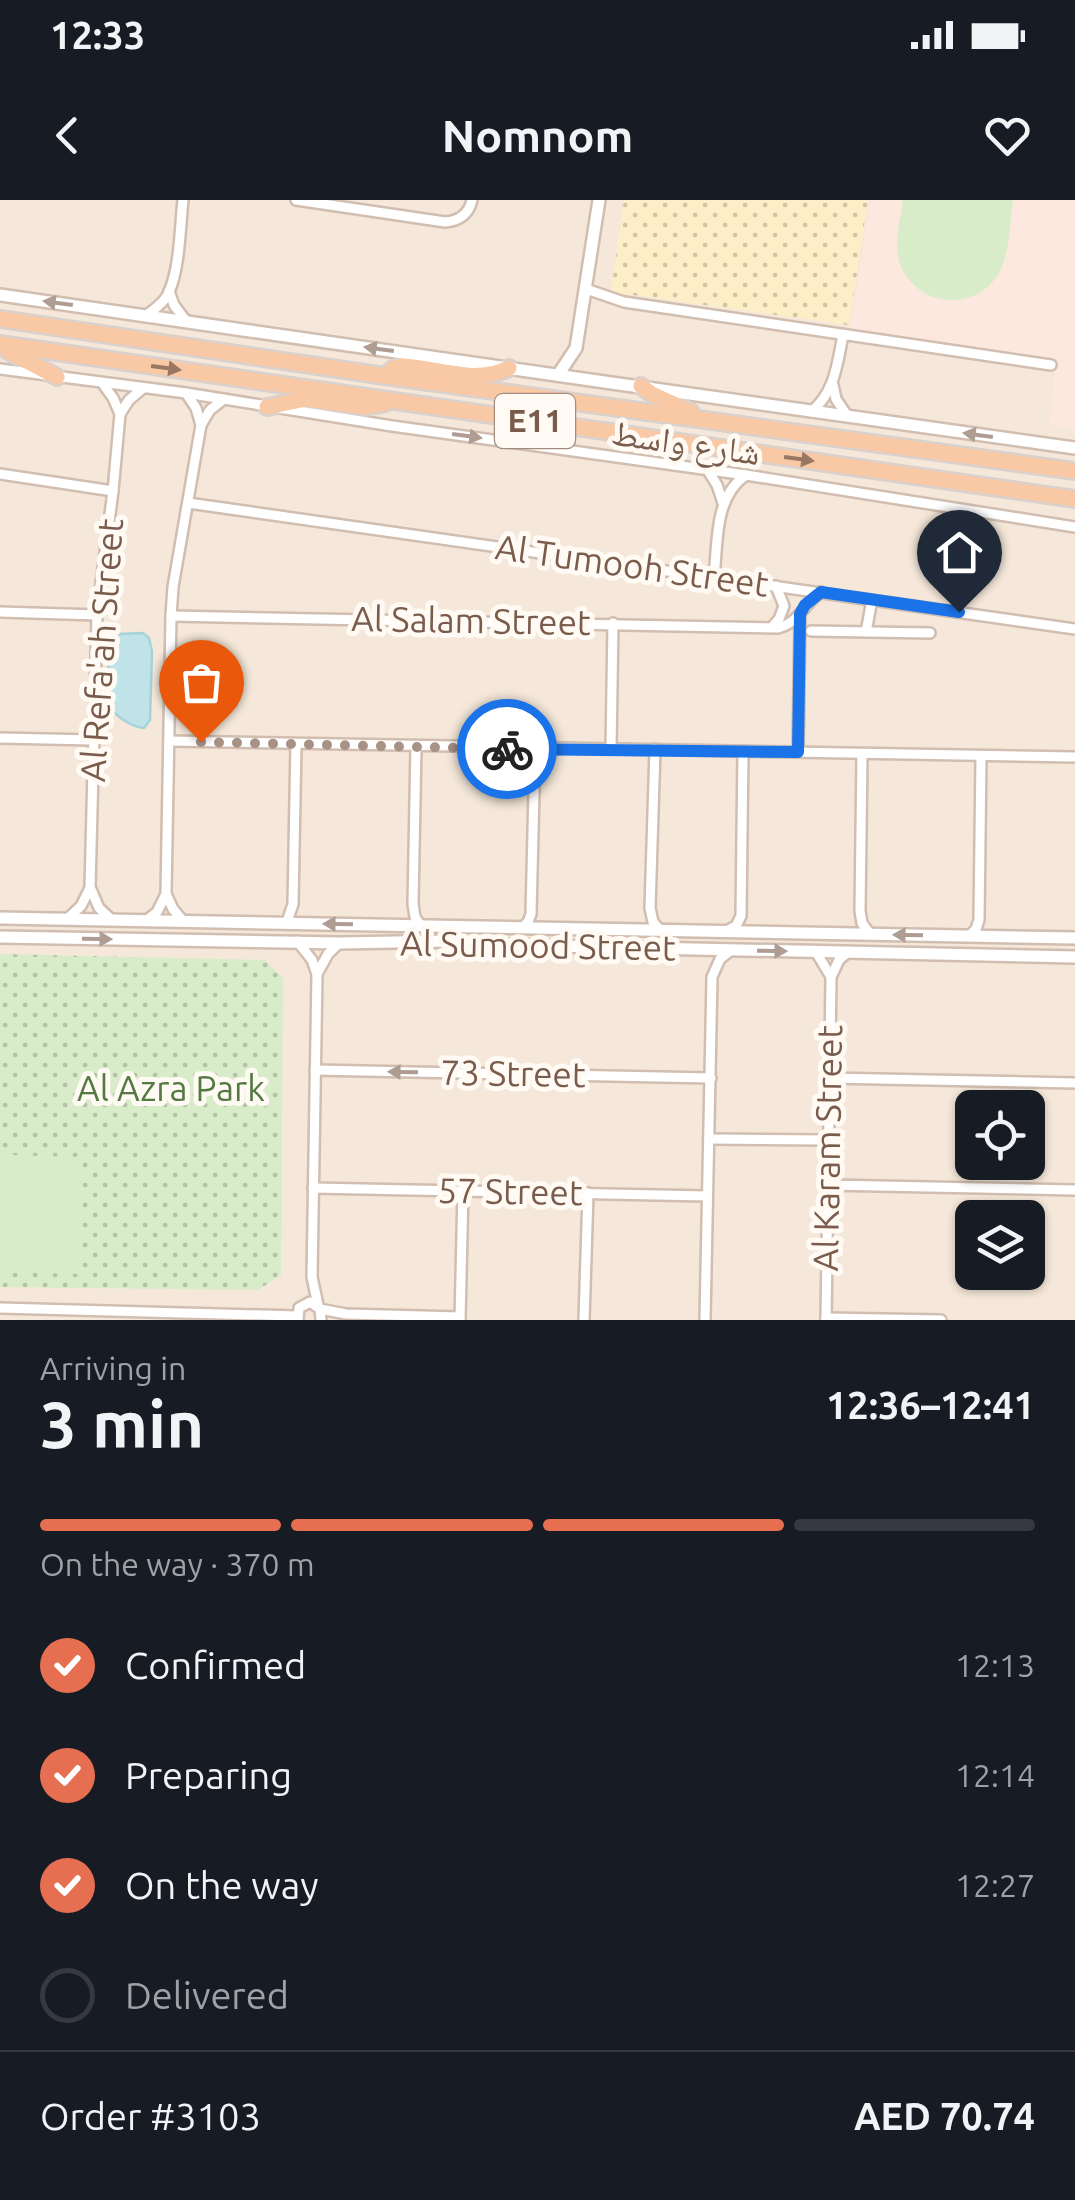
<!DOCTYPE html>
<html lang="en">
<head>
<meta charset="utf-8">
<style>
	body { margin:0; font-family:Ubuntu,"Noto Naskh Arabic",sans-serif; background:#242831; color:#f1f3f6; height:100vh; display:flex; flex-direction:column; font-size:38px; white-space:nowrap }
	* { box-sizing:border-box; margin:0 }
	p { font-size:32px; color:#9ea1a6 }
	.icon { flex:none; width:55px; height:55px; fill:none; stroke:currentColor; stroke-width:2; stroke-linecap:round; stroke-linejoin:round }
	.map { position:relative; height:1120px; overflow:hidden }
	.details { display:flex; flex-direction:column; background:#171b24; flex:1 }
	.details>* { flex:none }
	.tools { position:absolute; left:955px; top:890px; display:grid; gap:20px }
	.tools a { display:grid; place-items:center; width:90px; height:90px; border-radius:15px; background:#171b24; box-shadow:0 2px 8px #0004; font-size:50px }
	.pin { position:absolute; display:grid; place-items:center; width:85px; height:85px; color:#fff; margin:-102px -42px; border-radius:50% 50% 50% 0; rotate:-45deg; box-shadow:0 0 10px #0007 }
	.pin .icon { rotate:45deg }
	.courier { position:absolute; display:grid; place-items:center; width:100px; height:100px; margin:-50px; border:8px solid #1a73e8; border-radius:50%; background:#fff; color:#222; box-shadow:0 2px 12px #0007 }
	.overview em { font-style:normal; font-weight:600 }
	.overview div { display:flex; flex-direction:column-reverse }
	.overview { display:flex; align-items:center; justify-content:space-between; height:170px; padding:0 40px }
	h1 { font-size:65px; font-weight:600; line-height:75px }
	.bar { display:grid; grid-template-columns:repeat(4,1fr); gap:15px 10px; align-content:center; height:120px; padding:0 40px }
	.bar i { height:12px; border-radius:8px; background:#363941 }
	.bar .selected { background:#e76f51 }
	.bar p { grid-column:span 4 }
	.line { display:flex; align-items:center; gap:25px; padding:0 40px; border-top:2px solid #363941 }
	.line div { flex:1 }
	ol { padding:0 40px; list-style:none }
	li { display:flex; align-items:center; gap:30px; height:110px }
	li p { margin-inline-start:auto }
	li .icon { padding:10px; border-radius:50%; background:#e76f51; color:#fff; stroke-width:4 }
	li:last-child { color:#9ea1a6 }
	li i { width:55px; height:55px; border:5px solid #363941; border-radius:50% }
	.status { display:flex; justify-content:space-between; align-items:center; height:70px; padding:0 50px; background:#171b24; direction:ltr }
	.status svg { height:28px; fill:currentColor }
	header { display:flex; justify-content:space-between; align-items:center; height:130px; padding:0 40px; background:#171b24; font-size:45px; font-weight:600 }
	.map>svg:first-child { display:block }
</style>
</head>
<body>
<div class="status"><b>12:33</b><svg viewBox="0 0 49 12"><path d="M0 12V9h3v3zM5 12V6h3v6zM10 12V3h3v9zM15 12V0h3v12zM26 1h20v11H26zM47 4h2v5h-2z"/></svg></div>
<header><svg class="icon" aria-label="back" viewBox="0 0 24 24"><path d="M15 5l-7 7 7 7"/></svg>Nomnom<svg class="icon" aria-label="heart" viewBox="0 0 24 24"><path d="M12 20l-8-8c-3-5 5-10 8-4 3-6 11-1 8 4z"/></svg></header>
<div class="map">
<svg width="1075" height="1120" viewBox="0 0 1075 1120">
	<defs>
		<pattern id="grass-dots" width="8" height="8" patternUnits="userSpaceOnUse" patternTransform="scale(2.5)"><rect width="8" height="8" fill="#d8ecc9"/><path d="M2 2h.1M6 6h.1" fill="none" stroke="#b4c2a5" stroke-width="1.8" stroke-linecap="round"/></pattern>
		<pattern id="sand-dots" width="8" height="8" patternUnits="userSpaceOnUse" patternTransform="scale(2.5)"><rect width="8" height="8" fill="#fcefc7"/><path d="M2 2h.1M6 6h.1" fill="none" stroke="#d1c5a4" stroke-width="1.8" stroke-linecap="round"/></pattern>
	</defs>
	<rect width="100%" height="100%" fill="#fdf6ec"/>
	<path fill="#f5e8da" fill-rule="evenodd" d="M0 0H1075V1120H0ZM972 908H1028V962H972ZM972 1018H1028V1072H972Z"/>
	<path fill="#fde8e0" d="M870 0H1075V229L1050 225 1057 159 851 129Z"/>
	<path fill="url(#grass-dots)" d="M0 754 265 760 283 778 281 1075 258 1090 0 1087V1072L81 1073 83 958 0 955Z"/>
	<path fill="url(#sand-dots)" d="M624 0H868L849 125 611 92Z"/>
	<g fill="#d8ecc9">
		<path d="M903 0H1013C1010 21 1010 49 1001 69 981 111 923 110 902 69 892 49 900 22 903 0Z"/>
		<path d="M0 955 83 957 81 1074 0 1072Z"/>
	</g>
	<path fill="#bfe3e8" stroke="#a5d3da" stroke-width="2.5" d="M143 433 149 438 152 451 150 520 144 528C131 527 109 513 107 500L109 447 112 437 119 434Z"/>
	<g fill="none" stroke-linecap="round" stroke-linejoin="round">
		<g stroke="#d1beb0" stroke-width="14">
			<g id="minor">
				<path d="M296 0 445 22C459 21 469 14 472 0"/>
				<path d="M586 89 624 102 1051 165"/>
				<path d="M169 91 174 105 186 121"/>
				<path d="M145 116C154 110 165 102 169 92 180 67 180 27 183 0"/>
				<path d="M0 169 186 193 392 226 746 275 1075 327"/>
				<path d="M103 184 113 198 120 214 113 291 97 415 90 687 99 708 112 720"/>
				<path d="M833 185 836 199 848 217"/>
				<path d="M811 212C835 192 837 165 843 135"/>
				<path d="M120 214 129 200 142 189"/>
				<path d="M201 225 210 210 224 199"/>
				<path d="M707 269 717 285 723 303"/>
				<path d="M0 274 113 291"/>
				<path d="M188 303 1075 429"/>
				<path d="M714 377C718 341 714 297 746 275"/>
				<path d="M0 412 97 415"/>
				<path d="M171 416 778 428C799 423 804 404 821 392"/>
				<path d="M772 427 779 419 784 406 776 386"/>
				<path d="M811 431 930 433"/>
				<path d="M866 432 872 400"/>
				<path d="M0 538 93 540"/>
				<path d="M169 541 1075 557"/>
				<path d="M416 547 413 704 415 717 420 725"/>
				<path d="M611 549 613 423"/>
				<path d="M655 549 650 708 653 722 660 730"/>
				<path d="M798 552 800 415"/>
				<path d="M862 554 860 711 862 723 870 734"/>
				<path d="M166 694 173 709 183 721"/>
				<path d="M66 720 81 706 89 690"/>
				<path d="M147 720 157 712 166 694 171 416 173 387 201 225 196 208 186 193"/>
				<path d="M287 722 293 704 296 544"/>
				<path d="M522 728 528 722 531 714 535 549"/>
				<path d="M726 731 736 726 741 716 743 551"/>
				<path d="M969 736 976 729 979 720 981 556"/>
				<path d="M297 741 312 760 317 774 312 1077 318 1105"/>
				<path d="M816 752 831 777"/>
				<path d="M317 774 328 754 339 743"/>
				<path d="M315 870 711 878"/>
				<path d="M829 878 1075 883"/>
				<path d="M709 939 828 940"/>
				<path d="M827 985 1075 990"/>
				<path d="M313 988 707 996"/>
				<path d="M0 1108 297 1116"/>
				<path d="M320 1109 346 1114 460 1117"/>
				<path d="M826 1118 941 1120"/>
				<path d="M298 1120 299 1108 310 1102 320 1109 321 1120"/>
				<path d="M460 1120 463 990"/>
				<path d="M584 1120 588 993"/>
				<path d="M705 1120 712 777 720 759 730 751"/>
				<path d="M826 1120 831 777 839 760 848 752"/>
			</g>
		</g>
		<g stroke="#d1beb0" stroke-width="16">
			<g id="tertiary">
				<path d="M0 95C359 145 716 200 1075 248"/>
				<path d="M558 175 576 148 599 0"/>
				<path d="M0 718 1075 738"/>
				<path d="M0 737 339 743 451 741 462 744 1075 757"/>
			</g>
		</g>
		<g stroke="#dad1cd" stroke-width="20">
			<g id="trunk">
				<path d="M0 119 385 176 1075 271"/>
				<path d="M0 144 1075 299"/>
				<path d="M8 151 57 177"/>
				<path d="M385 176 393 169 403 166C439 168 474 185 509 168"/>
				<path d="M641 186 652 194 691 212"/>
				<path d="M267 207 306 199 365 207 386 203"/>
			</g>
		</g>
		<use href="#minor" stroke="#fff" stroke-width="9"/>
		<use href="#tertiary" stroke="#fff" stroke-width="11"/>
		<use href="#trunk" stroke="#f9c8a4" stroke-width="15"/>
	</g>
	<defs><path id="oneway-solid" d="M-6-.8H1V-3.2L6.5 0L1 3.2V.8H-6Z" transform="scale(2.5)"/></defs>
	<g fill="#af9d94">
		<use href="#oneway-solid" transform="translate(58 103) rotate(-172)"/>
		<use href="#oneway-solid" transform="translate(379 149) rotate(-172)"/>
		<use href="#oneway-solid" transform="translate(978 235) rotate(-172)"/>
		<use href="#oneway-solid" transform="translate(467 236) rotate(8)"/>
		<use href="#oneway-solid" transform="translate(338 724) rotate(-179)"/>
		<use href="#oneway-solid" transform="translate(908 735) rotate(-179)"/>
		<use href="#oneway-solid" transform="translate(97 739) rotate(1)"/>
		<use href="#oneway-solid" transform="translate(772 751) rotate(1)"/>
		<use href="#oneway-solid" transform="translate(403 872) rotate(-179)"/>
	</g>
	<g fill="#9a7763">
		<use href="#oneway-solid" transform="translate(166 168) rotate(8)"/>
		<use href="#oneway-solid" transform="translate(799 259) rotate(8)"/>
	</g>
	<g fill="none" stroke-linecap="round" stroke-linejoin="round">
		<path stroke="#a89285" stroke-width="10" stroke-dasharray="0 18" d="M201 542 507 549"/>
		<path stroke="#1a73e8" stroke-width="12" d="M507 549 798 552 800 414 805 405 821 392 959 412"/>
	</g>
	<g text-anchor="middle" stroke-width="10" stroke-linejoin="round" paint-order="stroke">
		<rect fill="#fffaf3" stroke="#a28b7f" stroke-width="2.5" x="495" y="194" width="80" height="54" rx="8"/>
		<g font-size="32" font-weight="bold" fill="#7a5c4d">
			<text x="535" y="232">E11</text>
		</g>
		<g font-size="35" fill="#7a5c4d" stroke="#fffaf3">
			<text transform="translate(686 243) rotate(8)" y="12">شارع واسط</text>
			<text transform="translate(632 366) rotate(8)" y="12">Al Tumooh Street</text>
			<text transform="translate(471 421) rotate(1)" y="12">Al Salam Street</text>
			<text transform="translate(102 450) rotate(-86)" y="12">Al Refa'ah Street</text>
			<text transform="translate(538 746) rotate(1)" y="12">Al Sumood Street</text>
			<text transform="translate(513 874) rotate(1)" y="12">73 Street</text>
			<text transform="translate(828 948) rotate(-89)" y="12">Al Karam Street</text>
			<text transform="translate(510 992) rotate(1)" y="12">57 Street</text>
		</g>
		<g font-size="35" fill="#537a41" stroke="#fffaf3">
			<text x="171" y="901">Al Azra Park</text>
		</g>
	</g>
</svg>
<div class="tools">
<a><svg class="icon" aria-label="locate" viewBox="0 0 24 24"><circle cx="12" cy="12" r="6"/><path d="M12 2v4M12 18v4M2 12h4M18 12h4"/></svg></a>
<a><svg class="icon" aria-label="layers" viewBox="0 0 24 24"><path d="M12 4l9 5-9 5-9-5zM3 14l9 5 9-5"/></svg></a>
</div>
<div class="pin" style="left:201px;top:542px;background:#ea580c"><svg class="icon" aria-label="bag" viewBox="0 0 24 24"><path d="M5 8h14l-1 12H6zM9 8a3 3 0 0 1 6 0"/></svg></div>
<div class="pin" style="left:959px;top:412px;background:#1f2937"><svg class="icon" aria-label="home" viewBox="0 0 24 24"><path d="M3 11l9-7 9 7M6 9v11h12V9"/></svg></div>
<div class="courier" style="left:507px;top:549px"><svg class="icon" aria-label="bike" viewBox="0 0 24 24"><circle cx="6" cy="16" r="4"/><circle cx="18" cy="16" r="4"/><path d="M6 16l4-8h5l3 8M10 8l3 8H6M13 5h3"/></svg></div>
</div>
<section class="details">
<div class="overview"><div><h1>3 min</h1><p>Arriving in</p></div><em>12:36–12:41</em></div>
<div class="bar"><i class="selected"></i><i class="selected"></i><i class="selected"></i><i></i><p>On the way · 370 m</p></div>
<ol>
<li><svg class="icon" aria-label="check" viewBox="0 0 24 24"><path d="M5 12l5 5 9-10"/></svg>Confirmed<p>12:13</p></li>
<li><svg class="icon" aria-label="check" viewBox="0 0 24 24"><path d="M5 12l5 5 9-10"/></svg>Preparing<p>12:14</p></li>
<li><svg class="icon" aria-label="check" viewBox="0 0 24 24"><path d="M5 12l5 5 9-10"/></svg>On the way<p>12:27</p></li>
<li><i></i>Delivered</li>
</ol>
<div class="line" style="height:130px"><div>Order #3103</div><b>AED 70.74</b></div>
</section>
</body>
</html>
